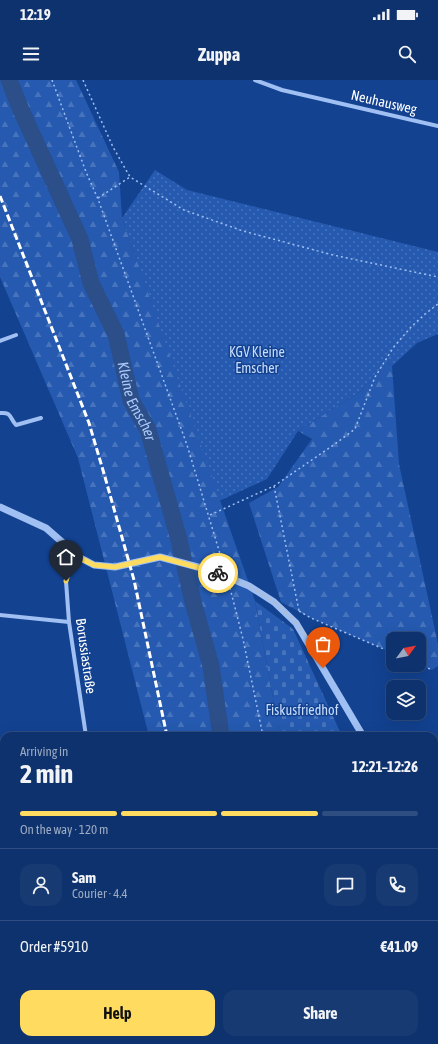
<!DOCTYPE html>
<html lang="en">
<head>
<meta charset="utf-8">
<style>
	body { margin:0; font-family:"Asap Condensed",sans-serif; background:#173a72; color:#f1f3f6; height:100vh; display:flex; flex-direction:column; font-size:15px; white-space:nowrap }
	* { box-sizing:border-box; margin:0 }
	p { font-size:13px; color:#9baac2 }
	.icon { flex:none; width:22px; height:22px; fill:none; stroke:currentColor; stroke-width:2; stroke-linecap:round; stroke-linejoin:round }
	.map { position:relative; flex:1; overflow:hidden }
	.details { position:absolute; left:0px; top:652px; width:438px; height:312px; display:flex; flex-direction:column; background:#0e326d; border-radius:12px 12px 0 0; box-shadow:0 4px 16px #0002,0 0 0 1px #2e4d80 }
	.details>* { flex:none }
	.needle { width:26px; rotate:58deg }
	.tools { position:absolute; left:386px; top:552px; display:grid; gap:8px }
	.tools a { display:grid; place-items:center; width:40px; height:40px; border-radius:8px; background:#0e326d; box-shadow:0 4px 16px #0002,0 0 0 1px #2e4d80; font-size:20px }
	.pin { position:absolute; display:grid; place-items:center; width:34px; height:34px; color:#fff; margin:-41px -17px; border-radius:50% 50% 50% 0; rotate:-45deg; box-shadow:0 0 4px #0007 }
	.pin .icon { rotate:45deg }
	.courier { position:absolute; display:grid; place-items:center; width:40px; height:40px; margin:-20px; border:3px solid #ffdc60; border-radius:50%; background:#fff; color:#222; box-shadow:0 1px 5px #0007 }
	.head em { font-style:normal; font-weight:700 }
	.head div { display:flex; flex-direction:column-reverse }
	.head { display:flex; align-items:center; justify-content:space-between; height:68px; padding:0 20px }
	h1 { font-size:26px; font-weight:700; line-height:30px }
	.bar { display:grid; grid-template-columns:repeat(4,1fr); gap:6px 4px; align-content:center; height:48px; padding:0 20px }
	.bar i { height:5px; border-radius:3px; background:#2e4d80 }
	.bar .on { background:#ffdc60 }
	.bar p { grid-column:span 4 }
	.line { display:flex; align-items:center; gap:10px; padding:0 20px; border-top:1px solid #2e4d80 }
	.line div { flex:1 }
	.round { display:grid; place-items:center; flex:none; width:42px; height:42px; border-radius:12px; background:#173a72 }
	.button { display:flex; gap:8px; margin-top:auto; padding:8px 20px }
	.button a { flex:1; height:46px; border-radius:12px; background:#ffdc60; color:#111; font-size:16px; font-weight:700; line-height:46px; text-align:center }
	.button a+a { background:#173a72; color:#f1f3f6 }
	.status { display:flex; justify-content:space-between; align-items:center; height:28px; padding:0 20px; background:#0e326d; direction:ltr }
	.status svg { height:11px; fill:currentColor }
	header { display:flex; justify-content:space-between; align-items:center; height:52px; padding:0 20px; background:#0e326d; font-size:18px; font-weight:700 }
	.map>svg:first-child { display:block }
</style>
</head>
<body>
<div class="status"><b>12:19</b><svg viewBox="0 0 49 12"><path d="M0 12V9h3v3zM5 12V6h3v6zM10 12V3h3v9zM15 12V0h3v12zM26 1h20v11H26zM47 4h2v5h-2z"/></svg></div>
<header><svg class="icon" aria-label="menu" viewBox="0 0 24 24"><path d="M4 6h16M4 12h16M4 18h16"/></svg>Zuppa<svg class="icon" aria-label="search" viewBox="0 0 24 24"><circle cx="10" cy="10" r="6"/><path d="M15 15l6 6"/></svg></header>
<div class="map">
<svg width="438" height="964" viewBox="0 0 438 964">
	<defs>
		<pattern id="green-dots" width="8" height="8" patternUnits="userSpaceOnUse"><rect width="8" height="8" fill="#255ab0"/><path d="M2 2h.1M6 6h.1" fill="none" stroke="#4673bc" stroke-width="1.8" stroke-linecap="round"/></pattern>
		<pattern id="forest-firs" width="22" height="20" patternUnits="userSpaceOnUse"><rect width="22" height="20" fill="#255ab0"/><path d="M5 1l3.5 6h-7zM16 11l3.5 6h-7z" fill="#4673bc"/></pattern>
		<pattern id="cemetery-stones" width="16" height="16" patternUnits="userSpaceOnUse"><rect width="16" height="16" fill="#255ab0"/><path d="M2 7V4a2 2 0 0 1 4 0v3zM10 15v-3a2 2 0 0 1 4 0v3z" fill="#4673bc"/></pattern>
	</defs>
	<rect width="100%" height="100%" fill="#134291"/>
	<path fill="url(#green-dots)" d="M155 90 187 110 438 172V254L417 263 392 286 386 282 361 311 298 351 267 399 219 421 122 138Z"/>
	<g fill="url(#forest-firs)">
		<path d="M0 0H76L119 92 122 138 255 521 280 656H149L78 378 0 197Z"/>
		<path d="M386 282 392 286 399 384 438 564V586L432 590 419 584V559H393V573L311 538 281 522 249 423 278 407 312 359 298 351 361 311Z"/>
		<path d="M194 960H326V964H195Z"/>
	</g>
	<g fill="url(#cemetery-stones)">
		<path d="M255 521 293 549 342 656H280Z"/>
		<path d="M434 805 438 811V964H326V960H434Z"/>
	</g>
	<g fill="none" stroke-linecap="round" stroke-linejoin="round">
		<g stroke="#2c4e89" stroke-width="17">
			<path id="s1" d="M9 0 21 30 80 159 91 203 116 254 131 320 148 350 178 456 193 522 211 586 221 656"/>
			<path d="M270 960 271 964"/>
		</g>
		<g stroke="#a0bff2" stroke-width="1.5" stroke-dasharray="2 3" stroke-linecap="butt">
			<path d="M52 0 86 92 98 119 187 365 224 487"/>
			<path d="M83 0 113 67 130 97 184 130 243 151 333 175 438 197"/>
			<path d="M98 118 130 97"/>
			<path d="M274 406 299 531 298 533"/>
			<path d="M210 435 274 406 335 364 355 349 375 297 393 268 411 247 425 234 438 224"/>
			<path d="M230 508 243 559 263 656"/>
			<path d="M299 531 311 538 393 573"/>
			<path d="M419 584 432 590"/>
			<path d="M434 881 438 888"/>
			<path d="M308 960V964"/>
			<path d="M414 960 416 964"/>
		</g>
		<g stroke="#a0bff2" stroke-width="4">
			<path d="M255 0 282 10 438 46"/>
			<path d="M0 261 16 255"/>
			<path d="M0 333C12 332 9 337 16 345L41 338"/>
			<path d="M75 475 66 501 69 542 86 656"/>
			<path d="M0 535 69 542"/>
			<path d="M0 736 4 744"/>
			<path d="M0 802 4 799"/>
			<path d="M0 959 2 964"/>
			<path d="M121 960V964"/>
		</g>
		<g stroke="#a0bff2" stroke-width="7">
			<path d="M0 427 46 448 62 462 75 475 94 485 115 487 160 477 213 491 249 506 274 522 296 543 363 656"/>
			<path d="M434 776 438 782"/>
		</g>
		<g stroke="#fff" stroke-width="3" stroke-dasharray="7 3" stroke-linecap="butt">
			<path d="M0 116 89 343 105 397 134 500 167 656"/>
			<path d="M215 960V964"/>
		</g>
	</g>
	<g fill="none" stroke-linecap="round" stroke-linejoin="round">
		<path stroke="#acbdd8" stroke-width="4" stroke-dasharray="0 7.2" d="M218 493C246 503 276 519 296 543 307 556 315 573 323 588"/>
		<path stroke="#ffdc60" stroke-width="5" d="M66 501 74 475 94 485 115 487 160 477 218 493"/>
	</g>
	<g text-anchor="middle" stroke-width="3" stroke-linejoin="round" paint-order="stroke">
		<g font-size="14" fill="#fff" stroke="#134291">
			<text transform="translate(384 22) rotate(13)" y="5">Neuhausweg</text>
			<text transform="translate(86 576) rotate(82)" y="5">Borussiastraße</text>
		</g>
		<g font-size="14" fill="#c7dcfc" stroke="#134291">
			<text x="257" y="277">KGV Kleine<tspan x="257" dy="16">Emscher</tspan></text>
			<text x="302" y="635">Fiskusfriedhof</text>
		</g>
		<g font-size="15" font-style="italic" fill="#accaf8" stroke="#134291">
			<text dy="5" stroke="none"><textPath href="#s1" startOffset="347">Kleine Emscher</textPath></text>
		</g>
	</g>
</svg>
<div class="tools">
<a><svg class="needle" viewBox="-14 -14 28 28"><path d="M0-13l5 13h-10z" fill="#e53935"/><path d="M0 13l5-13h-10z" fill="#9baac2"/></svg></a>
<a><svg class="icon" aria-label="layers" viewBox="0 0 24 24"><path d="M12 4l9 5-9 5-9-5zM3 14l9 5 9-5"/></svg></a>
</div>
<div class="pin" style="left:323px;top:588px;background:#ea580c"><svg class="icon" aria-label="bag" viewBox="0 0 24 24"><path d="M5 8h14l-1 12H6zM9 8a3 3 0 0 1 6 0"/></svg></div>
<div class="pin" style="left:66px;top:501px;background:#1f2937"><svg class="icon" aria-label="home" viewBox="0 0 24 24"><path d="M3 11l9-7 9 7M6 9v11h12V9"/></svg></div>
<div class="courier" style="left:218px;top:493px"><svg class="icon" aria-label="bike" viewBox="0 0 24 24"><circle cx="6" cy="16" r="4"/><circle cx="18" cy="16" r="4"/><path d="M6 16l4-8h5l3 8M10 8l3 8H6M13 5h3"/></svg></div>
<section class="details">
<div class="head"><div><h1>2 min</h1><p>Arriving in</p></div><em>12:21–12:26</em></div>
<div class="bar"><i class="on"></i><i class="on"></i><i class="on"></i><i></i><p>On the way · 120 m</p></div>
<div class="line" style="height:72px"><a class="round"><svg class="icon" aria-label="person" viewBox="0 0 24 24"><circle cx="12" cy="8" r="4"/><path d="M4 21q1-7 8-7t8 7"/></svg></a><div><b>Sam</b><p>Courier · 4.4</p></div><a class="round"><svg class="icon" aria-label="chat" viewBox="0 0 24 24"><path d="M4 5h16v11H9l-5 4z"/></svg></a><a class="round"><svg class="icon" aria-label="phone" viewBox="0 0 24 24"><path d="M5 4h4l2 5-3 2q2 4 5 5l2-3 5 2v4C11 20 4 13 5 4z"/></svg></a></div>
<div class="line" style="height:52px"><div>Order #5910</div><b>€41.09</b></div>
<div class="button"><a>Help</a><a>Share</a></div>
</section>
</div>
</body>
</html>
